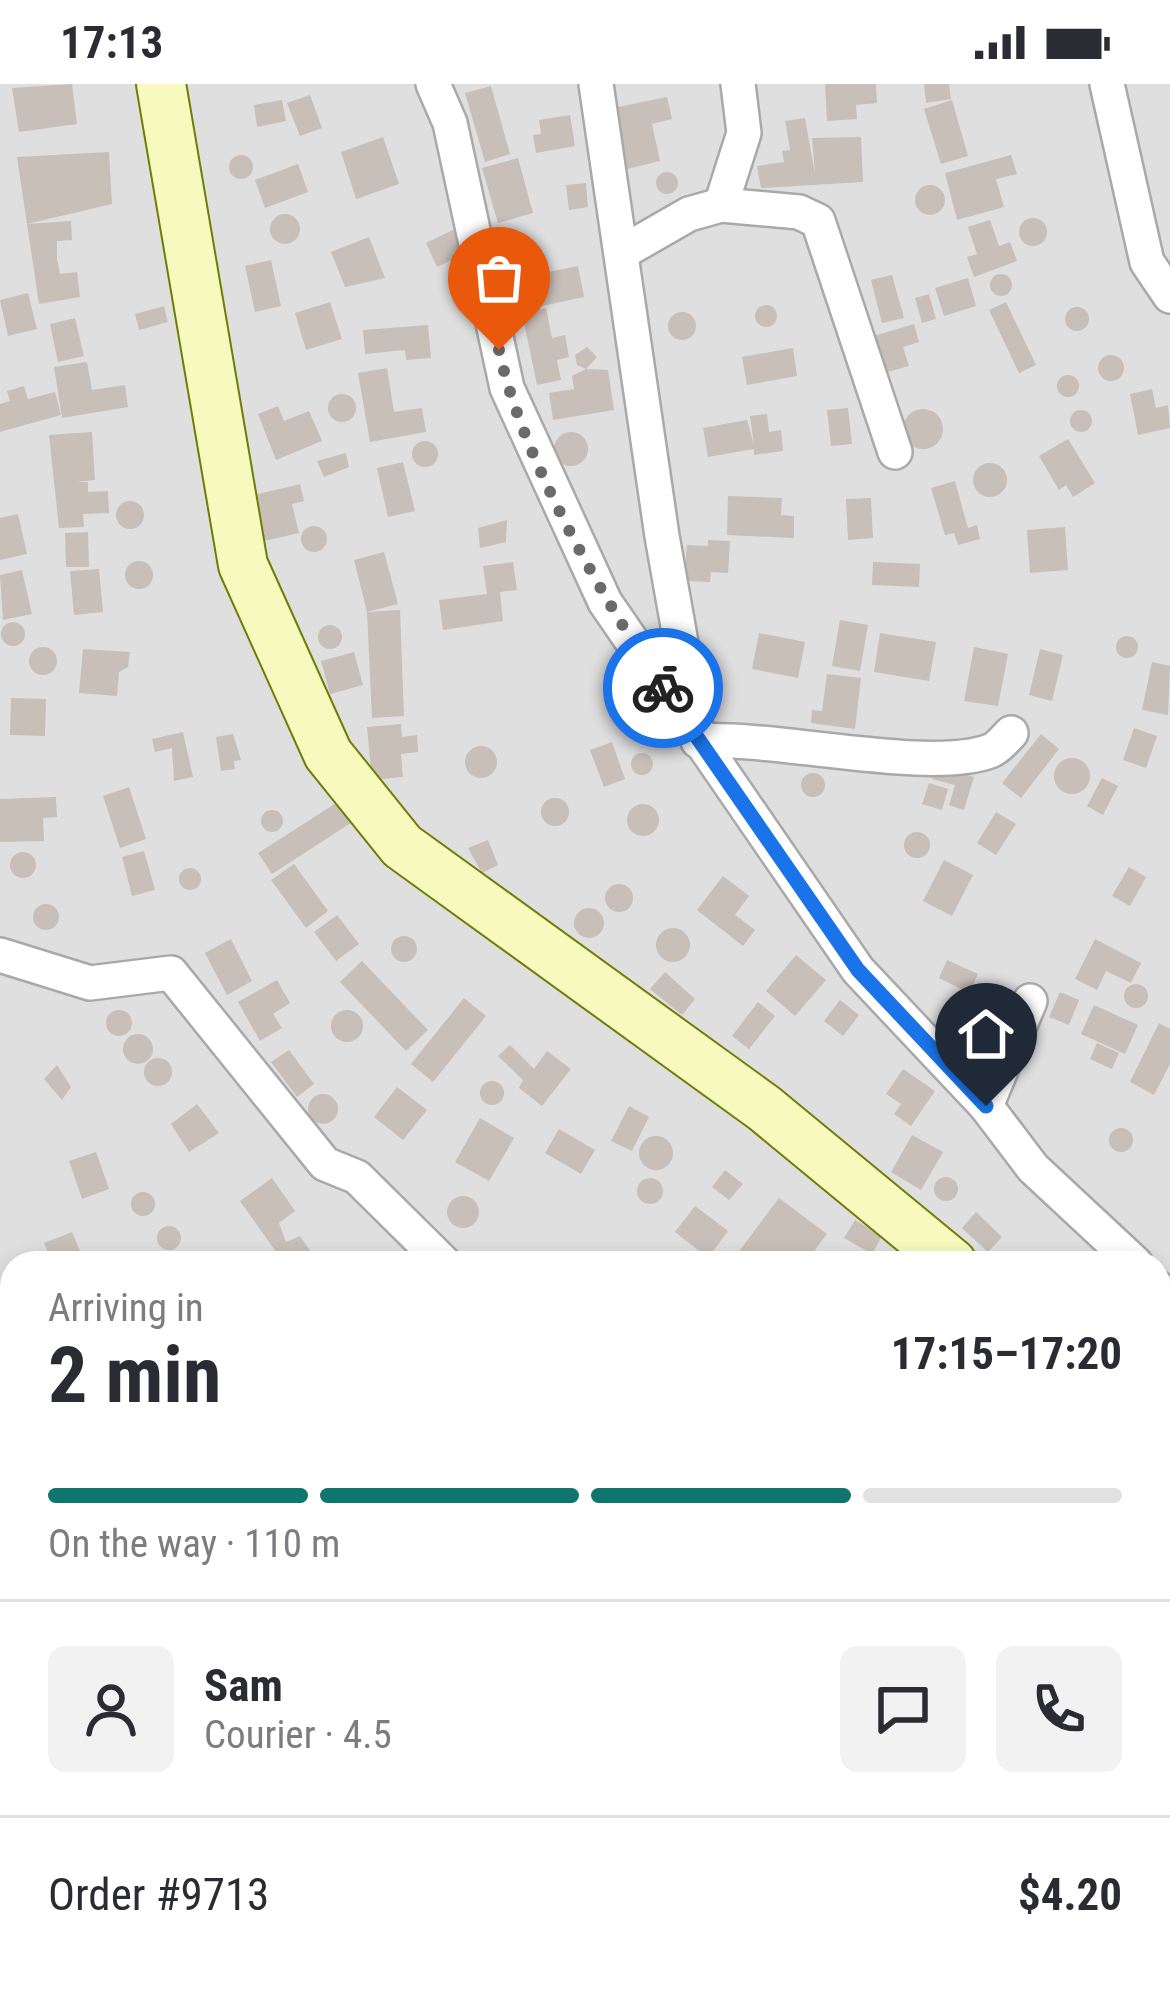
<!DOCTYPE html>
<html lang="en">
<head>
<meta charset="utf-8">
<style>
	body { margin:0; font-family:"Roboto Condensed",sans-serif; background:#f2f2f3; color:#2b2b33; height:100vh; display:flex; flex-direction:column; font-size:45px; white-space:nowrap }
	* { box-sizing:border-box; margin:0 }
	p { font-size:39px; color:#7c7c81 }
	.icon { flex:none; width:66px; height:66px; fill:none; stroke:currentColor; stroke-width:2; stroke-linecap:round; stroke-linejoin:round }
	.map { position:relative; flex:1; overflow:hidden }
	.sheet { position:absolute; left:0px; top:1167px; width:1170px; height:747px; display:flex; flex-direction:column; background:#fff; border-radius:36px 36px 0 0; box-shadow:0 6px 18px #0003 }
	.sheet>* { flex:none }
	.pin { position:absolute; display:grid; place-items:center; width:102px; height:102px; color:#fff; margin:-123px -51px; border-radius:50% 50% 50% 0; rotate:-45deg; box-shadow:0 0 12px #0007 }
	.pin .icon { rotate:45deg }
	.courier { position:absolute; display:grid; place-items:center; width:120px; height:120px; margin:-60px; border:9px solid #1a73e8; border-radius:50%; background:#fff; color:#222; box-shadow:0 3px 15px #0007 }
	.headline em { font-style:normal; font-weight:700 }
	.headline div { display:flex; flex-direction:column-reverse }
	.headline { display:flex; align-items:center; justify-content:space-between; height:204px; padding:0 48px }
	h1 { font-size:78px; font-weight:700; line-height:90px }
	.bar { display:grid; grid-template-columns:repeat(4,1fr); gap:18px 12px; align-content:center; height:144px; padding:0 48px }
	.bar i { height:15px; border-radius:9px; background:#e1e1e2 }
	.bar .current { background:#0f766e }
	.bar p { grid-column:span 4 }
	.line { display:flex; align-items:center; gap:30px; padding:0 48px; border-top:3px solid #e1e1e2 }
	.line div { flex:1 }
	.round { display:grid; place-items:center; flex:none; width:126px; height:126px; border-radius:18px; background:#f2f2f3 }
	.status { display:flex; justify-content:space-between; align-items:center; height:84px; padding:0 60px; background:#fff; direction:ltr }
	.status svg { height:33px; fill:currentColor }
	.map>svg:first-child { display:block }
</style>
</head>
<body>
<div class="status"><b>17:13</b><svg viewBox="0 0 49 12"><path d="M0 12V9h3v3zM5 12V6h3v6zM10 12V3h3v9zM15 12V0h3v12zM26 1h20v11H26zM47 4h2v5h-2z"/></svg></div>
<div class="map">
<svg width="1170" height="1913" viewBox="0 0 1170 1913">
	<rect width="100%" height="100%" fill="#f2efe9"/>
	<path fill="#e0dfdf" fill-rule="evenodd" d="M0 0H1170V1913H0ZM12 1179H1158V1902H12Z"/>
	<g fill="#c7bfb8">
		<path d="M72 0 77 40 19 48 12 4Z"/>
		<path d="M825 0H876L877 19 856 21 857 35 827 37Z"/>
		<path d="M924 0H949L951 15 926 19Z"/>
		<path d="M491 2 510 70 485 78 465 9Z"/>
		<path d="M310 11 322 44 300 52 287 19Z"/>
		<path d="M667 13 672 35 652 40 660 77 627 85 613 24Z"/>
		<path d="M282 16 286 37 257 43 254 21Z"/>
		<path d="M952 16 968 72 941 80 924 25Z"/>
		<path d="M570 31 575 62 536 69 533 51 541 50 539 36Z"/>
		<path d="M805 34 815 90 812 54 861 53 863 98 761 104 757 82 784 78 782 67 790 66 785 37Z"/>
		<path d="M383 53 399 100 356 115 341 68Z"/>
		<path d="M109 68 112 120 27 140 17 73Z"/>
		<path d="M1011 71 1017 90 996 95 1004 123 957 136 945 89Z"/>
		<circle cx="241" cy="83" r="12"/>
		<path d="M518 74 533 129 498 139 482 84Z"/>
		<path d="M298 80 308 108 265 124 255 96Z"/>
		<circle cx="667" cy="99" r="11"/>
		<path d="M586 99 588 123 569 126 566 101Z"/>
		<circle cx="930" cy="116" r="15"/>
		<circle cx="285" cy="145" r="15"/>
		<circle cx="1033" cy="148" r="14"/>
		<path d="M990 136 999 162 1010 158 1017 177 974 193 967 173 977 170 968 143Z"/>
		<path d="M71 137 72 156 57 157V175L60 190 77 188 80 213 39 220 27 140Z"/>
		<path d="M457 144 469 168 437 183 426 159Z"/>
		<path d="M369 153 385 194 345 203 331 168Z"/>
		<path d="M271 176 281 222 255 228 245 182Z"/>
		<path d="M578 182 584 213 519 227 512 195Z"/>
		<circle cx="1001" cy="201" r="11"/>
		<path d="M892 191 904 234 882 239 871 196Z"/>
		<path d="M968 194 976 222 944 232 935 204Z"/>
		<path d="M28 209 37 245 8 252 0 216Z"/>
		<path d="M929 210 936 235 922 239 915 214Z"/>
		<path d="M330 218 342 255 306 266 295 229Z"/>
		<path d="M1006 218 1036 281 1019 289 989 226Z"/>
		<circle cx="766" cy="232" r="11"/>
		<path d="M164 222 168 238 139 246 135 230Z"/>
		<circle cx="1077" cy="235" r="12"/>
		<path d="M546 224 552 254 565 251 569 273 557 276 561 296 537 301 522 229Z"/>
		<circle cx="682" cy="242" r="14"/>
		<path d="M75 234 84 272 58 278 50 240Z"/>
		<path d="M914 240 919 258 903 263 909 282 884 289 874 252Z"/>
		<path d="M428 241 431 274 406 276 405 266 365 270 363 246Z"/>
		<path d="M587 263 597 273 586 285 608 286 614 326 553 336 549 309 574 305 572 292 586 285 577 281 575 271Z"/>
		<path d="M793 264 797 292 747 301 742 273Z"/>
		<circle cx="1111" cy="284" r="13"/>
		<path d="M87 278 92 306 125 301 128 323 62 334 54 283Z"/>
		<path d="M387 284 394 328 422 324 426 348 370 358 358 289Z"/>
		<circle cx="1068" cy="302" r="11"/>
		<path d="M24 302 28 315 55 308 61 331 0 348V320L10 317 7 307Z"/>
		<path d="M1152 305 1156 324 1168 321 1170 344 1138 351 1130 310Z"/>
		<circle cx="342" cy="324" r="14"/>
		<path d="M278 322 284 337 309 327 322 357 276 376 258 330Z"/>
		<path d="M848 324 852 360 831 362 827 326Z"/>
		<circle cx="923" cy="345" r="20"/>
		<circle cx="1081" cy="337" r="11"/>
		<path d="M767 330 769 348 781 346 783 367 754 371V365L708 373 703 344 747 336 754 361 750 332Z"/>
		<path d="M92 348 95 396 76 398H88V408L108 407 109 429 83 430 84 443 59 444 49 351Z"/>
		<circle cx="571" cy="365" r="17"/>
		<path d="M1068 355 1095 399 1073 413 1066 401 1059 406 1039 372Z"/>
		<circle cx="425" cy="370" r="13"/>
		<path d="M346 369 349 383 324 393 317 377Z"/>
		<path d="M403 378 415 427 388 433 377 384Z"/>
		<circle cx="990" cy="396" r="17"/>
		<path d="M955 397 968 444 977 441 980 455 958 461 954 449 945 451 931 404Z"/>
		<path d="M300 400 304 417 292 420 299 449 264 457 254 411Z"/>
		<path d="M728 412 782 414 781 431 794 432V454L727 451Z"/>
		<path d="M871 414 873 454 848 456 846 415Z"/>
		<circle cx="130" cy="431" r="14"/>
		<path d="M18 430 27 470 0 476V434Z"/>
		<path d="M507 436 506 458 480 464 478 444Z"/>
		<circle cx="314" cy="455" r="13"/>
		<path d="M1065 443 1068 486 1030 489 1027 446Z"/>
		<path d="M88 448 89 483H66L65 449Z"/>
		<path d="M708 456 730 457 728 489 711 488 710 498 684 497 687 461 708 462Z"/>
		<path d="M384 468 398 520 367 528 354 476Z"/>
		<circle cx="139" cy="491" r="14"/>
		<path d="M513 478 517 506 500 508 503 537 443 546 439 516 487 510 483 482Z"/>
		<path d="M873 478 920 480 919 503 872 501Z"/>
		<path d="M99 485 103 528 74 531 70 487Z"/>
		<path d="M22 486 32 530 3 536 0 491Z"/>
		<path d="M400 526 404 632 372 634 367 528Z"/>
		<path d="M840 536 868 541 860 587 832 582Z"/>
		<circle cx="13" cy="550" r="12"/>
		<circle cx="330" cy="553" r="12"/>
		<path d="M759 549 805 558 798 594 752 585Z"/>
		<path d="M880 549 936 558 929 597 874 588Z"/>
		<circle cx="1127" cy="563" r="11"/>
		<path d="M974 563 1008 570 998 622 964 617Z"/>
		<circle cx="43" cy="577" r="14"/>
		<path d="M83 565 130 568 128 583 119 588 117 612 79 609Z"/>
		<path d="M1040 565 1063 571 1052 617 1029 611Z"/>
		<path d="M354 568 363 601 330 610 321 577Z"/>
		<path d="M1152 578 1170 582 1168 631 1142 626Z"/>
		<path d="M827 590 861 594 855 645 811 639 812 626 822 627Z"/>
		<path d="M11 614 46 615 45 652 10 651Z"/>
		<path d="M401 640 402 653 417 651 418 668 401 670 403 693 372 696 367 643Z"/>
		<path d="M1134 644 1157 652 1146 684 1123 676Z"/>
		<path d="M183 648 193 693 174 697 172 664 155 668 152 655Z"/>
		<path d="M233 650 241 676 234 677 235 685 221 687 216 653Z"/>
		<path d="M1041 650 1059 665 1021 714 1002 699Z"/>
		<path d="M612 658 625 695 604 703 590 666Z"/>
		<circle cx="481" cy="678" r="16"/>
		<circle cx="642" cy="680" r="11"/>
		<circle cx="1072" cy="692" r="18"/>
		<path d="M936 681 974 693 964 726 949 721 955 701 932 695Z"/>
		<circle cx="813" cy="701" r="12"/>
		<path d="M1102 694 1118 702 1103 731 1087 722Z"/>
		<path d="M929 699 948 705 942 726 922 720Z"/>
		<path d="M129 703 146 755 120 764 103 712Z"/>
		<path d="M56 713 57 733 43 734 44 757 0 758V715Z"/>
		<circle cx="555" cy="728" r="14"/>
		<path d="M341 716 354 737 272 790 258 769Z"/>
		<circle cx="643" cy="736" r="16"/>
		<circle cx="272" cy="737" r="11"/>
		<path d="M996 728 1016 740 996 771 977 759Z"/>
		<circle cx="917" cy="761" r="13"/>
		<path d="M488 756 498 781 482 789 468 764Z"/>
		<path d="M144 767 155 806 132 812 122 773Z"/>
		<circle cx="23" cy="781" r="13"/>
		<path d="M944 776 973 791 952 832 923 817Z"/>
		<path d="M294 780 328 827 306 844 271 796Z"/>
		<path d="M1129 783 1146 793 1130 822 1112 812Z"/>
		<circle cx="190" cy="795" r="11"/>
		<path d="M723 792 749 812 735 831 755 846 743 862 697 826Z"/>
		<circle cx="619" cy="814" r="14"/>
		<circle cx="46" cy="833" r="13"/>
		<circle cx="589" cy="839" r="15"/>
		<path d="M337 831 359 860 336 877 314 848Z"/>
		<circle cx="673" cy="861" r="17"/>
		<circle cx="404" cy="865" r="13"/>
		<path d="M231 855 252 897 227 911 205 869Z"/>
		<path d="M1095 855 1141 879 1131 899 1106 887 1097 906 1075 895Z"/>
		<path d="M796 871 826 896 795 932 766 907Z"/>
		<path d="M947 876 978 890 969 909 939 894Z"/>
		<path d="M362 877 428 946 406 967 340 898Z"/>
		<path d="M665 888 695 915 682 931 650 905Z"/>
		<path d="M277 896 290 919 273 930 282 944 260 957 238 918Z"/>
		<circle cx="1136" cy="912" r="12"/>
		<path d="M1060 908 1079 916 1069 941 1049 933Z"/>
		<path d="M464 914 486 932 433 998 411 980Z"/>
		<path d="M840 916 859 931 843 952 824 937Z"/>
		<path d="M758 918 775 932 749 965 732 952Z"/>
		<path d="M1094 921 1138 941 1125 970 1081 950Z"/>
		<circle cx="119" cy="939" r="13"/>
		<circle cx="347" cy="942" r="16"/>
		<path d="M1159 939 1170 945V980L1154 1011 1130 998Z"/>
		<circle cx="138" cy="965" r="15"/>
		<path d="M1097 959 1119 969 1112 985 1090 975Z"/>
		<path d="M510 961 534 985 547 967 571 985 542 1022 519 1004 523 996 498 972Z"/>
		<path d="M289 966 314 1000 297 1013 271 978Z"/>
		<circle cx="158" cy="988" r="14"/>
		<path d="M57 981 71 1003 62 1016 44 995Z"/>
		<path d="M903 985 935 1007 911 1042 894 1030 901 1020 886 1010Z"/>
		<circle cx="492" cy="1009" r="12"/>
		<path d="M397 1003 427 1026 403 1056 374 1033Z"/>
		<circle cx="323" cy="1025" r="15"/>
		<path d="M197 1020 219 1049 189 1068 171 1040Z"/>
		<path d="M629 1022 649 1033 632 1067 611 1057Z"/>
		<path d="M480 1034 514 1054 489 1097 455 1078Z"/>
		<circle cx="1121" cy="1056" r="12"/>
		<path d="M559 1045 595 1066 581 1090 545 1069Z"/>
		<path d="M912 1051 943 1068 921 1106 891 1088Z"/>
		<circle cx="656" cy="1069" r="17"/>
		<path d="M96 1068 109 1105 82 1115 69 1077Z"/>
		<path d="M725 1086 743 1100 729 1116 712 1103Z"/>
		<circle cx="946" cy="1105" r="12"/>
		<path d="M272 1094 295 1127 279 1139 286 1158 300 1152 311 1168 296 1179H284L240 1117Z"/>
		<circle cx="650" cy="1107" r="13"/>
		<circle cx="143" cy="1120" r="12"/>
		<circle cx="463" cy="1128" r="16"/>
		<path d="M779 1114 827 1150 805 1179H730Z"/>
		<path d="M695 1122 728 1147 708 1174 675 1148Z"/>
		<path d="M976 1128 1002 1153 988 1168 962 1144Z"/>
		<path d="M855 1136 882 1152 872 1170 844 1154Z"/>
		<circle cx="169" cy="1154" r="12"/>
		<path d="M72 1148 85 1179H52L44 1159Z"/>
		<path d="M1158 1606 1170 1611V1676L1158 1672Z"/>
		<path d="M1160 1743 1170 1744 1166 1780H1158Z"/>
		<path d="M12 1827V1852L3 1856 12 1901 0 1905V1831Z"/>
		<path d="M715 1902H749L750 1913H715Z"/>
	</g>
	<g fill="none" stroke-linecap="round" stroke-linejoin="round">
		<g stroke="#a9a9a9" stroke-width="38">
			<g id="street">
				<path d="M433 0 450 39 507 304 605 518 858 886 986 1022 1033 1084 1135 1179"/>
				<path d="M596 0 662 452 696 643"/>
				<path d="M1107 0 1147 178 1170 212"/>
				<path d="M721 121 799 128 818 137 895 368"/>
				<path d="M621 169 689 130 721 121 744 49 738 0"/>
				<path d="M698 657C776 652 928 690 990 667 998 664 1005 655 1011 649"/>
				<path d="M0 871 90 899 171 889 325 1080 357 1093 444 1179"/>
				<path d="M986 1022 1030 917"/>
				<path d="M1158 1204 1170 1221"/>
				<path d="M1158 1498 1170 1486"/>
				<path d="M0 1735 12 1746"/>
				<path d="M553 1902 554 1913"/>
				<path d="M696 1902V1913"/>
				<path d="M863 1902 865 1913"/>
				<path d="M36 1913 73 1902"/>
			</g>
		</g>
		<g stroke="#707d05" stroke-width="52">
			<g id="secondary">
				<path d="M161 0 243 481 328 670 402 762 764 1024 952 1179"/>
				<path d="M1158 1345 1170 1353"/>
			</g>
		</g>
		<use href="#street" stroke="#fff" stroke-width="33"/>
		<use href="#secondary" stroke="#f7fabf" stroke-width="48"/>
	</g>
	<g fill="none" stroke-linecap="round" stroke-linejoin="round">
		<path stroke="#6b6a68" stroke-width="12" stroke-dasharray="0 21.6" d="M499 266C521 372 602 514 663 604"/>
		<path stroke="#1a73e8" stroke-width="15" d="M663 604 858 886 986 1022"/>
	</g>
</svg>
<div class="pin" style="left:499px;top:266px;background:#ea580c"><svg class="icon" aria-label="bag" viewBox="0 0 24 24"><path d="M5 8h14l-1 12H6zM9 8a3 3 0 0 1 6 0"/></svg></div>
<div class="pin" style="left:986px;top:1022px;background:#1f2937"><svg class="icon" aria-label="home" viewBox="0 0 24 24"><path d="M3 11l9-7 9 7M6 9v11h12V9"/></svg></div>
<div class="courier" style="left:663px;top:604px"><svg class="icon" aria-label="bike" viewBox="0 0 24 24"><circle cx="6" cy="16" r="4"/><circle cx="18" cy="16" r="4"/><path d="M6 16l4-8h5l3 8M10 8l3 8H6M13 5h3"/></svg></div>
<section class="sheet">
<div class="headline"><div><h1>2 min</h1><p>Arriving in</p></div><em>17:15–17:20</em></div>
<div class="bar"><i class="current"></i><i class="current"></i><i class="current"></i><i></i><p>On the way · 110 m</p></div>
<div class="line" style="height:216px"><a class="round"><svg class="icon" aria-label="person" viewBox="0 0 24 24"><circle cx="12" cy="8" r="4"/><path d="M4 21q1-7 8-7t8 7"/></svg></a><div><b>Sam</b><p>Courier · 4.5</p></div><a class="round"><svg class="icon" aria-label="chat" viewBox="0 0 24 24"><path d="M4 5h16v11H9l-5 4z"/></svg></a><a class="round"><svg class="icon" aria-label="phone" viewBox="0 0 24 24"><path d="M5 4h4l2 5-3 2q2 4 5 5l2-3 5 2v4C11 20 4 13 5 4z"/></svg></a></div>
<div class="line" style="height:156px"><div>Order #9713</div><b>$4.20</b></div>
</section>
</div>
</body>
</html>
